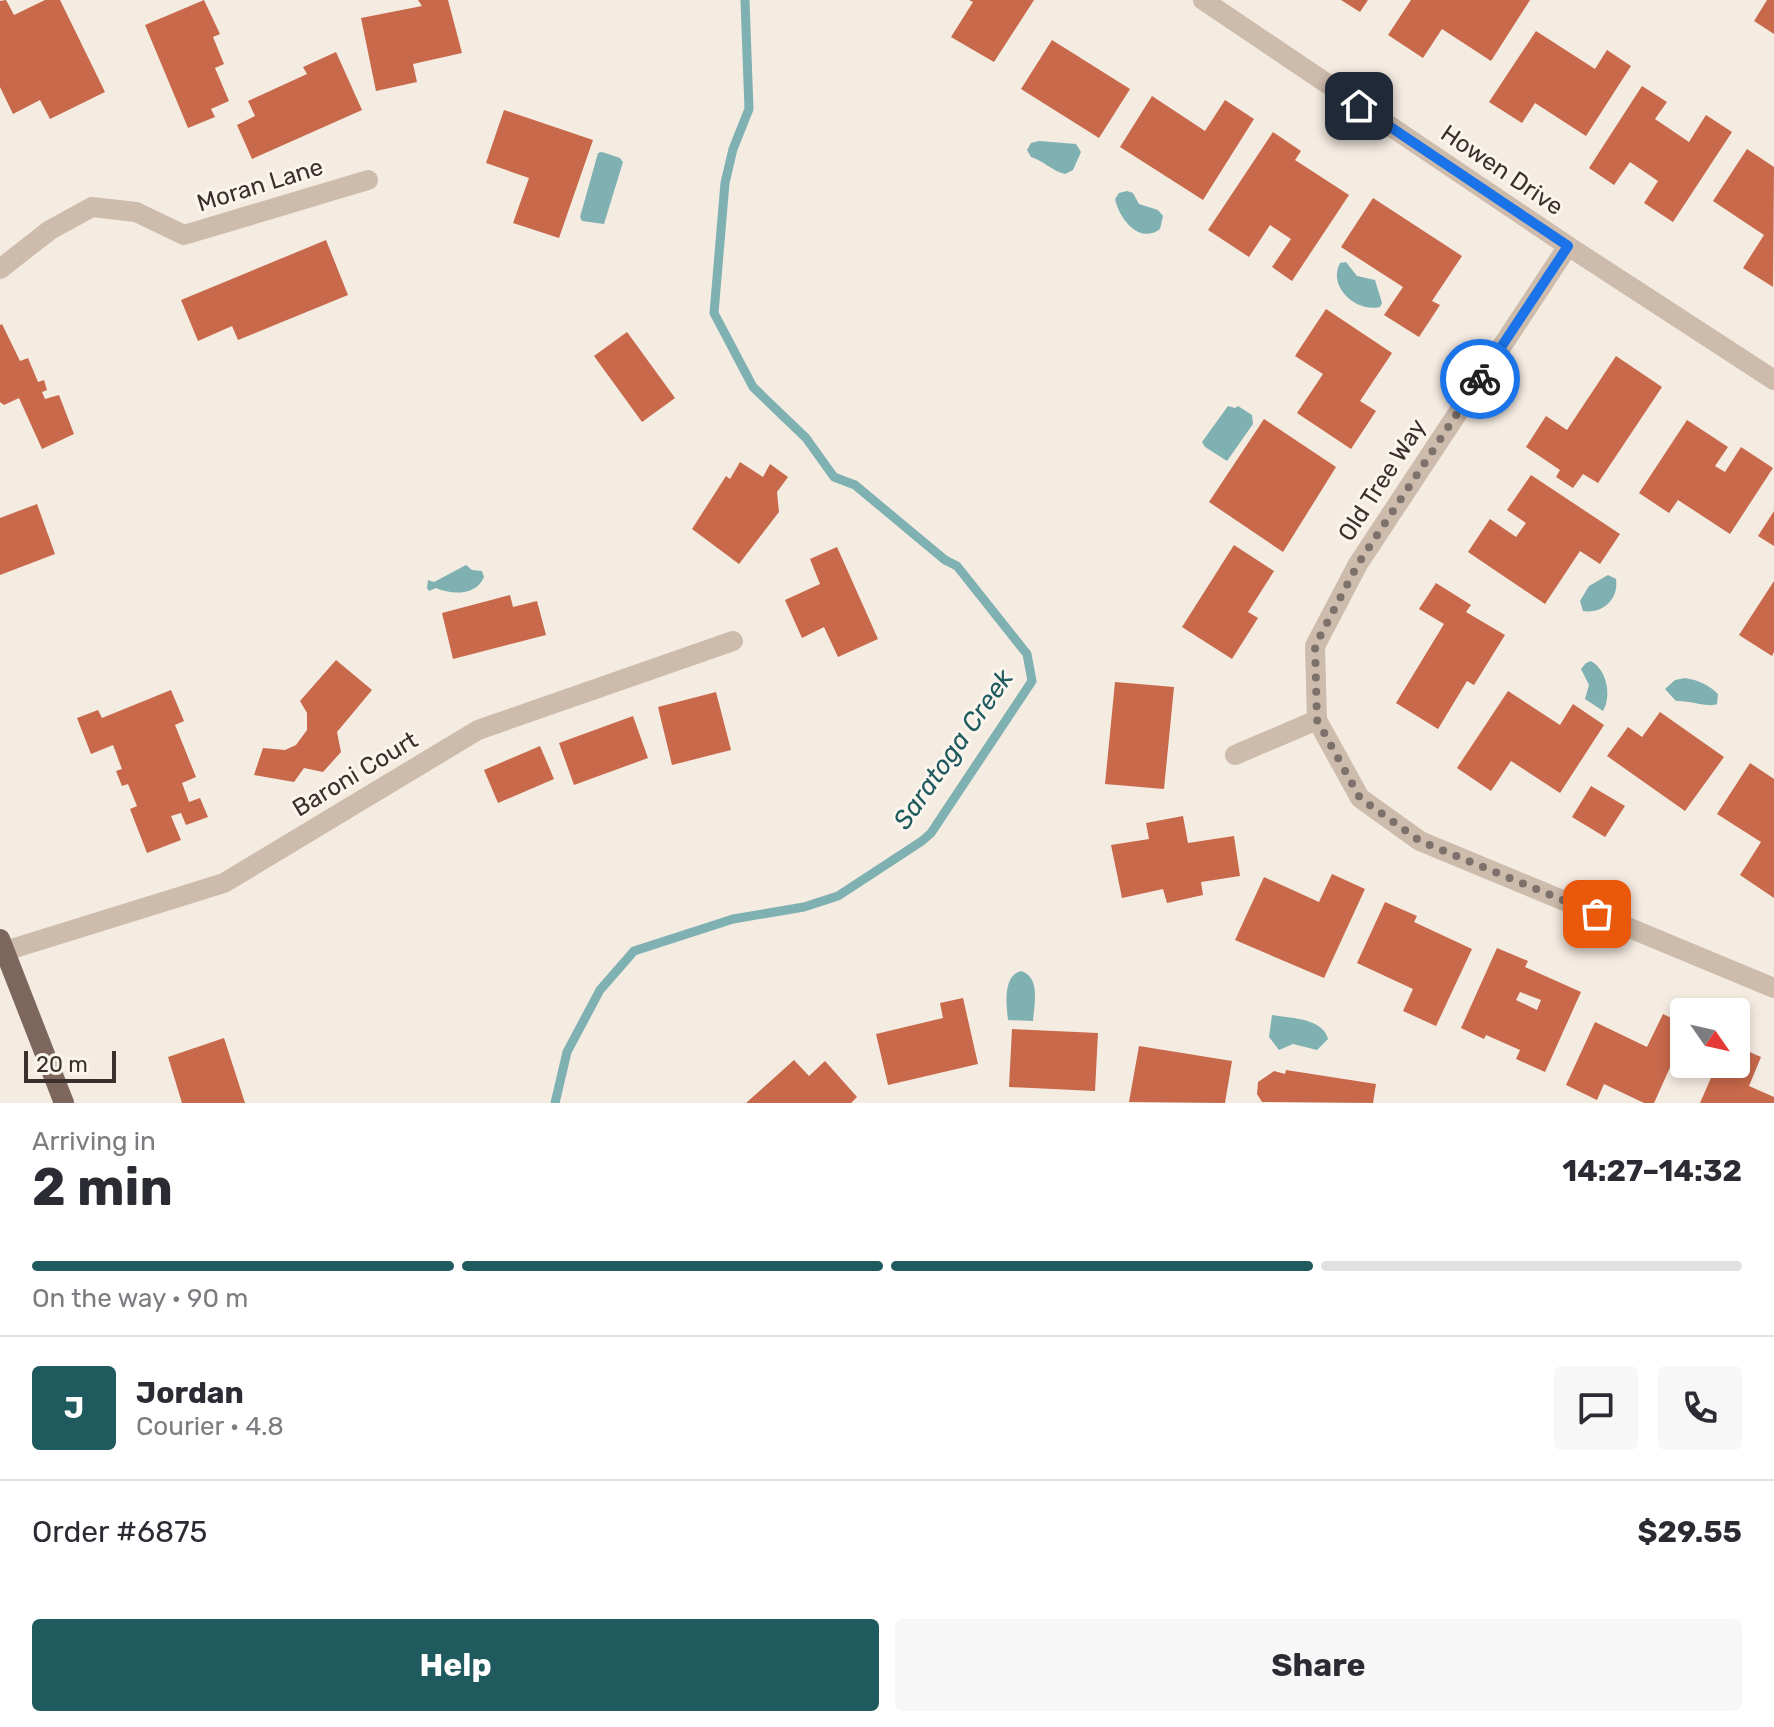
<!DOCTYPE html>
<html lang="en">
<head>
<meta charset="utf-8">
<style>
	body { margin:0; font-family:Rubik,sans-serif; background:#f7f7f7; color:#2b2b33; height:100vh; display:flex; flex-direction:column; font-size:30px; white-space:nowrap }
	* { box-sizing:border-box; margin:0 }
	p { font-size:26px; color:#7c7c81 }
	.icon { flex:none; width:44px; height:44px; fill:none; stroke:currentColor; stroke-width:2; stroke-linecap:round; stroke-linejoin:round }
	.map { position:relative; height:1103px; overflow:hidden }
	.details { display:flex; flex-direction:column; background:#fff; flex:1 }
	.details>* { flex:none }
	.needle { width:52px; rotate:124deg }
	.fabs { position:absolute; left:1670px; top:998px; display:grid; gap:16px }
	.fabs a { display:grid; place-items:center; width:80px; height:80px; border-radius:8px; background:#fff; box-shadow:0 4px 12px #0003; font-size:40px }
	.scale { position:absolute; left:24px; bottom:20px; width:92px; box-sizing:border-box; padding-left:8px; border:4px solid #3b302b; border-top:0; font-size:22px; line-height:28px; white-space:nowrap; color:#3b302b; -webkit-text-stroke:6px #fbf5ee; paint-order:stroke }
	.pin { position:absolute; display:grid; place-items:center; width:68px; height:68px; color:#fff; margin:-34px; border-radius:16px; box-shadow:0 4px 12px #0006 }
	.courier { position:absolute; display:grid; place-items:center; width:80px; height:80px; margin:-40px; border:6px solid #1a73e8; border-radius:50%; background:#fff; color:#222; box-shadow:0 2px 10px #0007 }
	.headline em { font-style:normal; font-weight:700 }
	.headline div { display:flex; flex-direction:column-reverse }
	.headline { display:flex; align-items:center; justify-content:space-between; height:136px; padding:0 32px }
	h1 { font-size:52px; font-weight:700; line-height:60px }
	.bar { display:grid; grid-template-columns:repeat(4,1fr); gap:12px 8px; align-content:center; height:96px; padding:0 32px }
	.bar i { height:10px; border-radius:6px; background:#e1e1e2 }
	.bar .on { background:#1f5a5e }
	.bar p { grid-column:span 4 }
	.line { display:flex; align-items:center; gap:20px; padding:0 32px; border-top:2px solid #e1e1e2 }
	.line div { flex:1 }
	.round { display:grid; place-items:center; flex:none; width:84px; height:84px; border-radius:8px; background:#f7f7f7 }
	.cta { display:flex; gap:16px; margin-top:auto; padding:16px 32px }
	.cta a { flex:1; height:92px; border-radius:8px; background:#1f5a5e; color:#fff; font-size:32px; font-weight:700; line-height:92px; text-align:center }
	.cta a+a { background:#f7f7f7; color:#2b2b33 }
	.map>svg:first-child { display:block }
</style>
</head>
<body>
<div class="map">
<svg width="1774" height="1103" viewBox="0 0 1774 1103">
	<rect width="100%" height="100%" fill="#f4ebe1"/>
	<g fill="#7fb0b2">
		<path d="M1039 141 1076 144 1081 152 1073 170 1065 174C1052 171 1044 161 1031 157L1027 150 1031 143Z"/>
		<path d="M602 152 620 158 623 162 604 224 582 221 580 217 598 153Z"/>
		<path d="M1127 191 1133 193 1139 204 1158 210 1163 216 1160 229C1139 245 1119 218 1115 199L1119 193Z"/>
		<path d="M1346 262 1357 276 1375 280 1382 303 1380 307C1357 313 1327 287 1340 263Z"/>
		<path d="M1228 406 1235 408 1238 406 1252 415 1253 424 1227 461 1205 447 1202 442Z"/>
		<path d="M466 565 472 570 482 571 484 577C476 596 452 595 436 588L429 591 427 588 428 580 434 582Z"/>
		<path d="M1608 575 1616 579C1619 599 1603 614 1583 611L1580 601 1589 586Z"/>
		<path d="M1591 661C1607 670 1612 696 1603 711L1585 699 1589 685 1581 669 1586 663Z"/>
		<path d="M1685 678C1698 680 1709 685 1718 694L1717 704C1709 708 1689 700 1676 701L1665 689 1675 680Z"/>
		<path d="M1021 971C1041 977 1034 1005 1033 1021L1008 1020C1006 1003 1003 976 1021 971Z"/>
		<path d="M1272 1015C1290 1018 1323 1018 1328 1039L1317 1050 1293 1044 1279 1050 1269 1037Z"/>
	</g>
	<g fill="none" stroke-linecap="round" stroke-linejoin="round">
		<path stroke="#7fb0b2" stroke-width="9" d="M555 1103 567 1052 600 990 634 951 733 919 804 907 838 896 922 841 931 833 1032 681 1027 654 957 566 945 560 855 485 834 477 806 438 753 387 714 313 725 183 733 149 749 109 745 0"/>
	</g>
	<g fill="#c8694b" fill-rule="evenodd">
		<path d="M6 0 14 15 45 0H60L105 92 50 119 40 100 13 114 0 87V1Z"/>
		<path d="M204 0 220 34 213 37 224 64 215 68 229 101 211 109 215 117 188 128 145 25Z"/>
		<path d="M418 0H448L462 53 413 64 417 82 376 91 361 18 422 6Z"/>
		<path d="M969 0H1034L994 62 951 37 973 2Z"/>
		<path d="M1341 0H1368L1360 12Z"/>
		<path d="M1411 0H1530L1491 61 1442 29 1423 58 1388 35Z"/>
		<path d="M1767 0H1774V34L1754 21Z"/>
		<path d="M1536 31 1595 69 1607 50 1631 66 1586 136 1535 103 1522 123 1489 102Z"/>
		<path d="M1052 40 1130 89 1099 138 1021 89Z"/>
		<path d="M336 52 362 110 252 159 237 125 255 116 248 101 307 74 303 67Z"/>
		<path d="M1642 86 1667 102 1655 119 1689 142 1706 115 1732 132 1673 222 1644 203 1658 181 1630 162 1614 185 1589 168Z"/>
		<path d="M1152 96 1205 131 1225 100 1254 119 1203 200 1120 147Z"/>
		<path d="M504 110 593 140 559 238 513 223 529 178 486 163Z"/>
		<path d="M1273 132 1301 151 1295 160 1349 195 1292 281 1272 267 1291 239 1270 225 1249 257 1208 230Z"/>
		<path d="M1747 149 1774 167 1773 287 1743 268 1764 235 1713 201Z"/>
		<path d="M1373 198 1462 256 1432 301 1440 305 1419 337 1384 315 1403 287 1341 247Z"/>
		<path d="M326 240 348 295 238 340 232 326 198 341 181 300Z"/>
		<path d="M1326 309 1392 353 1360 401 1376 411 1351 449 1297 413 1323 374 1295 356Z"/>
		<path d="M2 324 20 361 28 358 38 382 44 380 47 390 42 392 45 399 59 395 74 434 42 449 19 398 4 405 0 402V325Z"/>
		<path d="M627 332 675 398 642 422 594 356Z"/>
		<path d="M1616 356 1662 387 1598 483 1583 474 1573 488 1556 477 1560 470 1526 447 1546 416 1567 430Z"/>
		<path d="M1264 419 1336 467 1283 552 1209 502Z"/>
		<path d="M1687 420 1728 447 1715 466 1725 472 1741 447 1773 468 1730 534 1678 500 1669 513 1639 493Z"/>
		<path d="M740 462 763 477 770 464 788 477 777 492 779 512 739 564 692 529 726 476 730 479Z"/>
		<path d="M1531 475 1620 534 1600 564 1580 551 1545 604 1468 552 1490 519 1516 537 1526 523 1507 510Z"/>
		<path d="M37 504 55 554 0 575V518Z"/>
		<path d="M1774 511V546L1758 536Z"/>
		<path d="M1234 545 1274 571 1248 612 1258 618 1232 659 1182 627Z"/>
		<path d="M837 547 878 639 838 657 824 627 802 638 785 600 820 584 810 559Z"/>
		<path d="M1774 581V652L1772 656 1739 635Z"/>
		<path d="M1436 583 1471 605 1466 612 1505 635 1474 685 1467 681 1438 729 1396 703 1444 624 1419 609Z"/>
		<path d="M510 595 513 607 537 601 546 635 453 659 442 613Z"/>
		<path d="M336 660 372 690 337 732 341 752 323 772 304 768 294 782 254 775 263 748 285 750 296 745 307 730V713L300 701Z"/>
		<path d="M1115 682 1174 687 1164 789 1105 784Z"/>
		<path d="M171 690 184 721 175 725 196 777 182 783 189 802 200 798 208 817 186 825 181 813 171 816 181 840 147 853 130 809 137 806 128 784 122 786 116 771 122 769 113 745 91 754 77 718 98 710 102 718Z"/>
		<path d="M1508 691 1560 725 1573 704 1604 725 1560 793 1511 761 1491 791 1457 768Z"/>
		<path d="M716 692 731 750 672 765 658 707Z"/>
		<path d="M1660 712 1724 757 1685 811 1607 756 1628 727 1642 737Z"/>
		<path d="M633 716 648 758 574 785 559 743Z"/>
		<path d="M540 746 554 779 498 803 484 770Z"/>
		<path d="M1750 763 1774 779V898L1740 875 1761 842 1717 814Z"/>
		<path d="M1591 786 1625 806 1605 837 1572 817Z"/>
		<path d="M1183 816 1188 843 1234 836 1240 876 1201 882 1203 895 1167 903 1163 889 1122 898 1111 845 1149 839 1146 823Z"/>
		<path d="M1332 874 1365 889 1324 978 1235 940 1264 877 1319 902Z"/>
		<path d="M1385 902 1417 916 1414 922 1472 949 1436 1026 1403 1011 1413 989 1357 963Z"/>
		<path d="M1497 948 1528 961 1525 967 1581 992 1545 1072 1516 1059 1520 1050 1486 1035 1484 1039 1461 1028ZM1520 992 1541 1000 1537 1010 1516 1000Z"/>
		<path d="M963 998 978 1064 888 1085 876 1034 943 1018 940 1003Z"/>
		<path d="M1663 1014 1684 1024V1058L1680 1067 1672 1063 1654 1103H1644L1604 1084 1597 1100 1566 1085 1595 1022 1647 1047Z"/>
		<path d="M1012 1029 1098 1033 1095 1091 1009 1087Z"/>
		<path d="M224 1038 245 1103H182L168 1057Z"/>
		<path d="M1139 1046 1232 1061 1225 1103 1129 1102Z"/>
		<path d="M1736 1046 1761 1057 1749 1086 1774 1097V1103H1700L1717 1064H1736Z"/>
		<path d="M794 1060 809 1076 825 1061 857 1097 851 1103H746Z"/>
		<path d="M1286 1070 1376 1084 1373 1103 1262 1102 1257 1094 1258 1082 1274 1071 1285 1074Z"/>
	</g>
	<g fill="none" stroke-linecap="round" stroke-linejoin="round">
		<g stroke="#cdbbac" stroke-width="20">
			<path d="M1203 0 1568 246 1774 380"/>
			<path d="M1568 246 1358 564 1315 646 1317 720 1360 798 1420 841 1774 988"/>
			<path d="M0 269 50 230 92 207 136 212 184 235 368 180"/>
			<path d="M1235 755 1317 720"/>
			<path d="M5 951 224 883 478 730 733 641"/>
		</g>
		<path stroke="#7d675c" stroke-width="20" d="M0 939 64 1103"/>
	</g>
	<g fill="none" stroke-linecap="round" stroke-linejoin="round">
		<path stroke="#7c716b" stroke-width="8" stroke-dasharray="0 14.4" d="M1480 379 1358 564 1315 646 1317 720 1360 798 1420 841 1597 914"/>
		<path stroke="#1a73e8" stroke-width="10" d="M1359 106 1568 246 1480 379"/>
	</g>
	<g text-anchor="middle" stroke-width="6" stroke-linejoin="round" paint-order="stroke">
		<g font-size="24" fill="#3b302b" stroke="#fbf5ee">
			<text transform="translate(1502 170) rotate(34)" y="8">Howen Drive</text>
			<text transform="translate(260 185) rotate(-17)" y="8">Moran Lane</text>
			<text transform="translate(1382 480) rotate(-57)" y="8">Old Tree Way</text>
			<text transform="translate(355 774) rotate(-31)" y="8">Baroni Court</text>
		</g>
		<g font-size="26" font-style="italic" fill="#1f5a5e" stroke="#fbf5ee">
			<text transform="translate(953 749) rotate(-55)" y="9">Saratoga Creek</text>
		</g>
	</g>
</svg>
<div class="fabs">
<a><svg class="needle" viewBox="-14 -14 28 28"><path d="M0-13l5 13h-10z" fill="#e53935"/><path d="M0 13l5-13h-10z" fill="#7c7c81"/></svg></a>
</div>
<div class="scale">20 m</div>
<div class="pin" style="left:1597px;top:914px;background:#ea580c"><svg class="icon" aria-label="bag" viewBox="0 0 24 24"><path d="M5 8h14l-1 12H6zM9 8a3 3 0 0 1 6 0"/></svg></div>
<div class="pin" style="left:1359px;top:106px;background:#1f2937"><svg class="icon" aria-label="home" viewBox="0 0 24 24"><path d="M3 11l9-7 9 7M6 9v11h12V9"/></svg></div>
<div class="courier" style="left:1480px;top:379px"><svg class="icon" aria-label="bike" viewBox="0 0 24 24"><circle cx="6" cy="16" r="4"/><circle cx="18" cy="16" r="4"/><path d="M6 16l4-8h5l3 8M10 8l3 8H6M13 5h3"/></svg></div>
</div>
<section class="details">
<div class="headline"><div><h1>2 min</h1><p>Arriving in</p></div><em>14:27–14:32</em></div>
<div class="bar"><i class="on"></i><i class="on"></i><i class="on"></i><i></i><p>On the way · 90 m</p></div>
<div class="line" style="height:144px"><b class="round" style="background:#1f5a5e;color:#fff">J</b><div><b>Jordan</b><p>Courier · 4.8</p></div><a class="round"><svg class="icon" aria-label="chat" viewBox="0 0 24 24"><path d="M4 5h16v11H9l-5 4z"/></svg></a><a class="round"><svg class="icon" aria-label="phone" viewBox="0 0 24 24"><path d="M5 4h4l2 5-3 2q2 4 5 5l2-3 5 2v4C11 20 4 13 5 4z"/></svg></a></div>
<div class="line" style="height:104px"><div>Order #6875</div><b>$29.55</b></div>
<div class="cta"><a>Help</a><a>Share</a></div>
</section>
</body>
</html>
